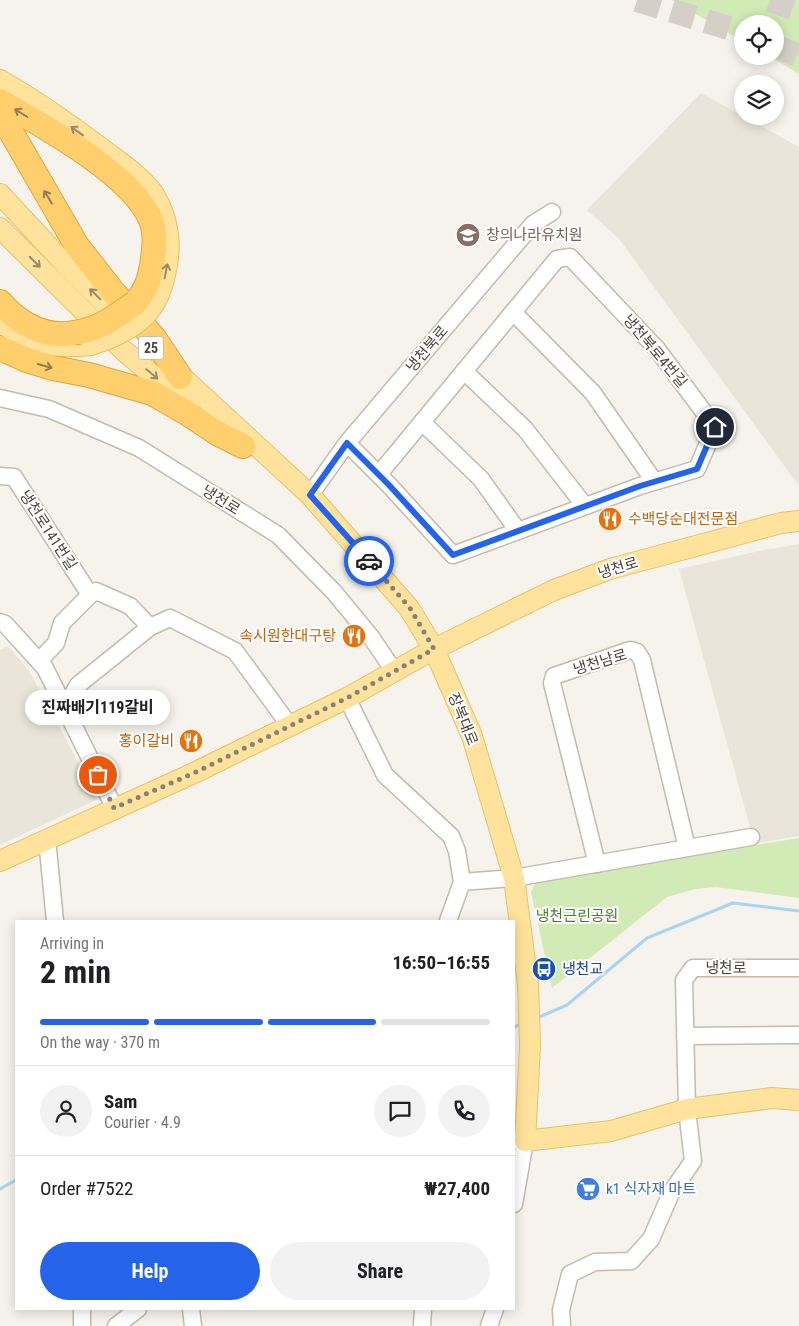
<!DOCTYPE html>
<html lang="en">
<head>
<meta charset="utf-8">
<style>
	body { margin:0; font-family:"Roboto Condensed","Noto Sans KR",sans-serif; background:#f2f2f2; color:#202124; height:100vh; display:flex; flex-direction:column; font-size:19px; white-space:nowrap }
	* { box-sizing:border-box; margin:0 }
	p { font-size:16px; color:#757577 }
	.icon { flex:none; width:28px; height:28px; fill:none; stroke:currentColor; stroke-width:2; stroke-linecap:round; stroke-linejoin:round }
	.map { position:relative; flex:1; overflow:hidden }
	.side { position:absolute; left:15px; top:920px; width:500px; height:390px; display:flex; flex-direction:column; background:#fff; border-radius:0px; box-shadow:0 2px 12px #0003 }
	.side>* { flex:none }
	.fabs { position:absolute; left:734px; top:15px; display:grid; gap:10px }
	.fabs a { display:grid; place-items:center; width:50px; height:50px; border-radius:50%; background:#fff; box-shadow:0 2px 12px #0003; font-size:25px }
	.pin { position:absolute; display:grid; place-items:center; width:42px; height:42px; color:#fff; margin:-21px; border:2px solid #fff; border-radius:50%; box-shadow:0 1px 5px #0007 }
	.courier { position:absolute; display:grid; place-items:center; width:50px; height:50px; margin:-25px; border:4px solid #2563eb; border-radius:50%; background:#fff; color:#222; box-shadow:0 1px 6px #0007 }
	.bubble { position:absolute; height:35px; border-radius:18px; background:#fff; box-shadow:0 2px 12px #0003; font-size:16px; font-weight:700; line-height:35px; text-align:center }
	.overview em { font-style:normal; font-weight:700 }
	.overview div { display:flex; flex-direction:column-reverse }
	.overview { display:flex; align-items:center; justify-content:space-between; height:85px; padding:0 25px }
	h1 { font-size:32px; font-weight:700; line-height:38px }
	.bar { display:grid; grid-template-columns:repeat(4,1fr); gap:8px 5px; align-content:center; height:60px; padding:0 25px }
	.bar i { height:6px; border-radius:4px; background:#e0e0e0 }
	.bar .active { background:#2563eb }
	.bar p { grid-column:span 4 }
	.line { display:flex; align-items:center; gap:12px; padding:0 25px; border-top:1px solid #e0e0e0 }
	.line div { flex:1 }
	.round { display:grid; place-items:center; flex:none; width:52px; height:52px; border-radius:26px; background:#f2f2f2 }
	.cta { display:flex; gap:10px; margin-top:auto; padding:10px 25px }
	.cta a { flex:1; height:58px; border-radius:30px; background:#2563eb; color:#fff; font-size:20px; font-weight:700; line-height:58px; text-align:center }
	.cta a+a { background:#f2f2f2; color:#202124 }
	.map>svg:first-child { display:block }
</style>
</head>
<body>
<div class="map">
<svg width="799" height="1326" viewBox="0 0 799 1326">
	<rect width="100%" height="100%" fill="#f6f3ec"/>
	<g fill="#eae5da">
		<path d="M701 93 799 147V486L619 239 587 210Z"/>
		<path d="M799 544V836L752 844 750 827 679 569 764 550Z"/>
		<path d="M8 646 29 671 98 799 0 845V650Z"/>
	</g>
	<g fill="#d2eab5">
		<path d="M672 0H799V74L769 56H775V24H742V41Z"/>
		<path d="M799 838V898L716 887 695 889 667 897 552 988 531 892 536 881Z"/>
	</g>
	<g fill="none" stroke-linecap="round" stroke-linejoin="round">
		<g stroke="#a9d4f2" stroke-width="3">
			<path d="M537 1018 567 1005 647 938 733 903 799 911"/>
			<path d="M514 1027 522 1024"/>
			<path d="M0 1189 16 1180"/>
		</g>
		<g stroke="#d4d0c8" stroke-width="24" stroke-dasharray="24 12" stroke-linecap="butt">
			<path d="M637 0 742 32"/>
			<path d="M770 0 799 10"/>
			<path d="M775 46 799 56"/>
		</g>
		<g stroke="#c2bbae" stroke-width="19">
			<g id="minor">
				<path d="M513 312 593 393 654 481"/>
				<path d="M464 371 525 429 585 506"/>
				<path d="M0 398 49 409 139 448 278 535 334 592 371 637 394 671"/>
				<path d="M422 422 481 479 518 531"/>
				<path d="M347 443 389 485 453 555 640 486 697 469 715 427 657 349 570 257 557 259 379 474"/>
				<path d="M0 476 14 477 90 595"/>
				<path d="M310 495 347 443 533 224 552 212"/>
				<path d="M0 622 5 624 45 668 115 809"/>
				<path d="M39 661 56 643 62 623 90 595 96 591 130 606 150 627"/>
				<path d="M347 698 385 775 451 836 457 851 462 882"/>
				<path d="M65 708 78 685 150 627 170 618 235 651 290 726"/>
				<path d="M47 839 55 921"/>
				<path d="M597 864 552 683 554 676 630 650 637 652 642 660 687 848"/>
				<path d="M448 921 462 882 514 878 751 837"/>
				<path d="M685 1036 799 1035"/>
				<path d="M514 1141H525L514 1204"/>
				<path d="M82 1309V1326"/>
				<path d="M191 1309 193 1326"/>
				<path d="M116 1326 138 1309"/>
				<path d="M422 1326 423 1309"/>
				<path d="M489 1326 495 1309"/>
				<path d="M562 1326 561 1310 570 1274 595 1262 631 1261 651 1239 672 1191 693 1161 687 1109 684 980 693 968H799"/>
			</g>
		</g>
		<g stroke="#e6c16a" stroke-width="22">
			<g id="major">
				<path d="M0 80C35 100 69 124 101 148 119 162 140 175 153 193 168 216 172 244 166 270 163 286 158 302 146 315"/>
				<path d="M0 194 67 266 128 326"/>
				<path d="M0 228 123 350 189 406"/>
				<path d="M0 322C30 344 55 349 91 345"/>
				<path d="M169 365 310 495 409 608 434 649 472 736 514 878 528 984 530 1046 525 1141 611 1131 687 1109 772 1098 799 1100"/>
				<path d="M0 861 194 773 347 698 434 649 554 590 610 569 781 523 799 521"/>
			</g>
		</g>
		<g stroke="#e0a43c" stroke-width="26">
			<g id="highway">
				<path d="M0 101C42 125 133 175 151 220 156 232 155 246 153 258 151 276 147 290 135 303"/>
				<path d="M0 120 10 130 77 246 114 293 154 338 180 377"/>
				<path d="M0 302C18 323 45 339 74 333"/>
				<path d="M0 348 27 360 53 368 89 375 152 393 187 413 217 433 243 446"/>
			</g>
		</g>
		<use href="#minor" stroke="#fff" stroke-width="16"/>
		<use href="#major" stroke="#ffe39c" stroke-width="20"/>
		<use href="#highway" stroke="#ffcf6e" stroke-width="24"/>
		<g stroke="#e6c16a" stroke-width="22" stroke-linecap="butt">
			<path id="major-bridge" d="M91 345C113 338 130 330 146 315"/>
		</g>
		<g stroke="#e0a43c" stroke-width="26" stroke-linecap="butt">
			<path id="highway-bridge" d="M74 333C101 329 113 318 135 303"/>
		</g>
		<use href="#major-bridge" stroke="#ffe39c" stroke-width="20"/>
		<use href="#highway-bridge" stroke="#ffcf6e" stroke-width="24"/>
	</g>
	<defs><path id="oneway-shaft" d="M-6 0H5M1.5-3L5.5 0L1.5 3" fill="none" stroke-width="1.6" stroke-linecap="round" stroke-linejoin="round" transform="scale(1.25)"/></defs>
	<g stroke="#937c4e">
		<use href="#oneway-shaft" transform="translate(21 113) rotate(-148)"/>
		<use href="#oneway-shaft" transform="translate(48 197) rotate(-121)"/>
		<use href="#oneway-shaft" transform="translate(45 366) rotate(16)"/>
	</g>
	<g stroke="#9c8c66">
		<use href="#oneway-shaft" transform="translate(77 131) rotate(-144)"/>
		<use href="#oneway-shaft" transform="translate(35 262) rotate(45)"/>
		<use href="#oneway-shaft" transform="translate(166 271) rotate(-79)"/>
		<use href="#oneway-shaft" transform="translate(95 294) rotate(-135)"/>
		<use href="#oneway-shaft" transform="translate(152 374) rotate(40)"/>
	</g>
	<g fill="none" stroke-linecap="round" stroke-linejoin="round">
		<path stroke="#878178" stroke-width="5" stroke-dasharray="0 9" d="M98 775 114 808 194 773 347 698 434 649 410 608 369 561"/>
		<path stroke="#2563eb" stroke-width="6" d="M369 561 310 495 347 443 389 485 453 555 640 486 697 469 715 427"/>
	</g>
	<defs>
		<g id="school-disc" transform="scale(1.25)"><circle r="9.5" fill="#8d6e63" stroke="#fff"/><path d="M0-5L7-2L0 1L-7-2ZM-4 1L0 2.5L4 1V4Q0 6-4 4Z" fill="#fff"/></g>
		<g id="restaurant-disc" transform="scale(1.25)"><circle r="9.5" fill="#e8710a" stroke="#fff"/><path d="M-5-6h1v4h1v-4h1v4h1v-4h1v5L-1.5 .5V6h-2V.5L-5-1ZM5-6V6H3V1.5H1.5Q1.5-4 5-6Z" fill="#fff"/></g>
		<g id="bus-disc" transform="scale(1.25)"><circle r="9.5" fill="#1a4fb4" stroke="#fff"/><path d="M-5-6H5V4H4V6H2V4H-2V6H-4V4H-5ZM-3.5-4V0h7V-4ZM-3.5 1.2v1.5H-2V1.2ZM2 1.2v1.5H3.5V1.2Z" fill="#fff"/></g>
		<g id="supermarket-disc" transform="scale(1.25)"><circle r="9.5" fill="#3f7fe0" stroke="#fff"/><path d="M-6-5.5h2.5l.6 2H6L4.5 2H-2.5L-4.4-4H-6ZM-1.5 3.2a1.3 1.3 0 1 0 .1 0ZM3 3.2a1.3 1.3 0 1 0 .1 0Z" fill="#fff"/></g>
	</defs>
	<g fill-rule="evenodd">
		<use href="#school-disc" x="468" y="235"/>
		<use href="#restaurant-disc" x="610" y="519"/>
		<use href="#restaurant-disc" x="354" y="636"/>
		<use href="#restaurant-disc" x="191" y="741"/>
		<use href="#bus-disc" x="544" y="969"/>
		<use href="#supermarket-disc" x="588" y="1189"/>
	</g>
	<g text-anchor="middle" stroke-width="4" stroke-linejoin="round" paint-order="stroke">
		<rect fill="#fff" stroke="#817c74" stroke-width="1" x="138.5" y="336.5" width="25" height="23" rx="4"/>
		<g font-size="14" font-weight="bold" fill="#4b4439">
			<text x="151" y="353">25</text>
		</g>
		<g font-size="15" fill="#785e54" stroke="#fff" text-anchor="start">
			<text x="486" y="240">창의나라유치원</text>
		</g>
		<g font-size="15" fill="#4b4439" stroke="#fff">
			<text transform="translate(427 349) rotate(-50)" y="5">냉천북로</text>
			<text transform="translate(655 351) rotate(50)" y="5">냉천북로4번길</text>
			<text transform="translate(221 500) rotate(32)" y="5">냉천로</text>
			<text transform="translate(48 530) rotate(57)" y="5">냉천로141번길</text>
			<text transform="translate(618 568) rotate(-17)" y="5">냉천로</text>
			<text transform="translate(600 662) rotate(-17)" y="5">냉천남로</text>
			<text transform="translate(463 719) rotate(68)" y="5">장복대로</text>
			<text x="726" y="973">냉천로</text>
		</g>
		<g font-size="15" fill="#c56008" stroke="#fff" text-anchor="end">
			<text x="628" y="524" text-anchor="start">수백당순대전문점</text>
			<text x="336" y="641">속시원한대구탕</text>
			<text x="174" y="746">홍이갈비</text>
		</g>
		<g font-size="15" fill="#4a7f2a" stroke="#fff">
			<text x="577" y="921">냉천근린공원</text>
		</g>
		<g font-size="15" fill="#164399" stroke="#fff" text-anchor="start">
			<text x="562" y="974">냉천교</text>
		</g>
		<g font-size="15" fill="#366cbe" stroke="#fff" text-anchor="start">
			<text x="606" y="1194">k1 식자재 마트</text>
		</g>
	</g>
</svg>
<div class="fabs">
<a><svg class="icon" aria-label="locate" viewBox="0 0 24 24"><circle cx="12" cy="12" r="6"/><path d="M12 2v4M12 18v4M2 12h4M18 12h4"/></svg></a>
<a><svg class="icon" aria-label="layers" viewBox="0 0 24 24"><path d="M12 4l9 5-9 5-9-5zM3 14l9 5 9-5"/></svg></a>
</div>
<div class="pin" style="left:98px;top:775px;background:#ea580c"><svg class="icon" aria-label="bag" viewBox="0 0 24 24"><path d="M5 8h14l-1 12H6zM9 8a3 3 0 0 1 6 0"/></svg></div>
<div class="pin" style="left:715px;top:427px;background:#1f2937"><svg class="icon" aria-label="home" viewBox="0 0 24 24"><path d="M3 11l9-7 9 7M6 9v11h12V9"/></svg></div>
<div class="courier" style="left:369px;top:561px"><svg class="icon" aria-label="car" viewBox="0 0 24 24"><path d="M5 17H2v-5l4-1 3-4h7l3 4 3 1v5h-3M9 17h6M6 11h13"/><circle cx="7" cy="17" r="2"/><circle cx="17" cy="17" r="2"/></svg></div>
<div class="bubble" style="left:25px;top:690px;width:145px">진짜배기119갈비</div>
<section class="side">
<div class="overview"><div><h1>2 min</h1><p>Arriving in</p></div><em>16:50–16:55</em></div>
<div class="bar"><i class="active"></i><i class="active"></i><i class="active"></i><i></i><p>On the way · 370 m</p></div>
<div class="line" style="height:90px"><a class="round"><svg class="icon" aria-label="person" viewBox="0 0 24 24"><circle cx="12" cy="8" r="4"/><path d="M4 21q1-7 8-7t8 7"/></svg></a><div><b>Sam</b><p>Courier · 4.9</p></div><a class="round"><svg class="icon" aria-label="chat" viewBox="0 0 24 24"><path d="M4 5h16v11H9l-5 4z"/></svg></a><a class="round"><svg class="icon" aria-label="phone" viewBox="0 0 24 24"><path d="M5 4h4l2 5-3 2q2 4 5 5l2-3 5 2v4C11 20 4 13 5 4z"/></svg></a></div>
<div class="line" style="height:65px"><div>Order #7522</div><b>₩27,400</b></div>
<div class="cta"><a>Help</a><a>Share</a></div>
</section>
</div>
</body>
</html>
